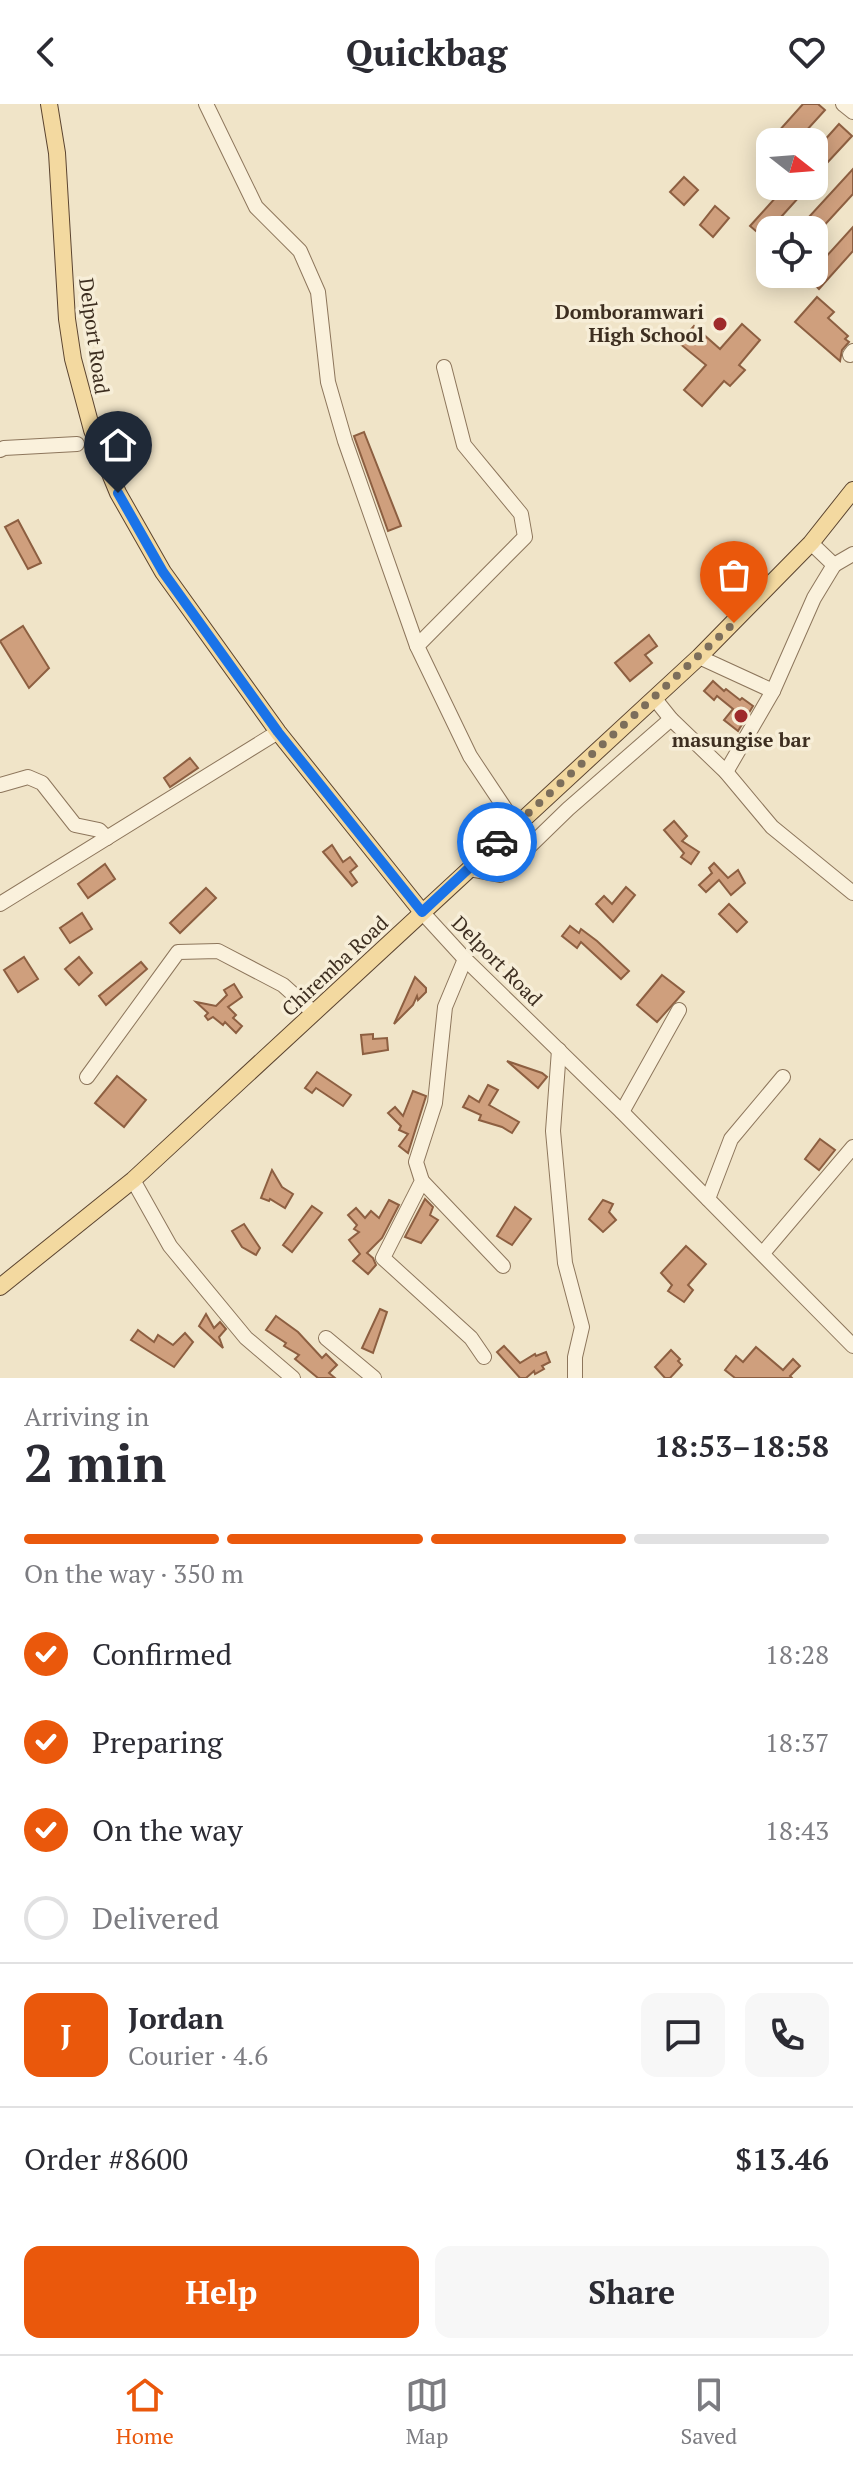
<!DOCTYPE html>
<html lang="en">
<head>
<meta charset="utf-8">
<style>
	body { margin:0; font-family:"PT Serif",serif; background:#f7f7f7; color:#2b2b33; height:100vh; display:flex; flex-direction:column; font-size:30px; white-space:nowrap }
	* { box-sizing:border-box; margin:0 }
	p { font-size:26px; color:#7c7c81 }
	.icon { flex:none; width:44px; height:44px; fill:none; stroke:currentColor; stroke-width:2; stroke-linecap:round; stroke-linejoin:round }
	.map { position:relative; height:1274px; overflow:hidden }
	.sheet { display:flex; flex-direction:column; background:#fff; flex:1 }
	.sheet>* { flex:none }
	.needle { width:52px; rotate:107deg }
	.buttons { position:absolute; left:756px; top:24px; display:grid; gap:16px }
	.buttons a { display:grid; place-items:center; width:72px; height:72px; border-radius:16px; background:#fff; box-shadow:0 4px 20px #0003; font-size:40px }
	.pin { position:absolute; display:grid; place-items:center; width:68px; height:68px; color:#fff; margin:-82px -34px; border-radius:50% 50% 50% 0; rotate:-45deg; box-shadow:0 0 8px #0007 }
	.pin .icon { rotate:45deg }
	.courier { position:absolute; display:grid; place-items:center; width:80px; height:80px; margin:-40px; border:6px solid #1a73e8; border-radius:50%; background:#fff; color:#222; box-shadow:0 2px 10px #0007 }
	.overview em { font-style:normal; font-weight:700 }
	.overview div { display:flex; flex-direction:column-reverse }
	.overview { display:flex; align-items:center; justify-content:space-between; height:136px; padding:0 24px }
	h1 { font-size:52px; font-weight:700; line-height:60px }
	.bar { display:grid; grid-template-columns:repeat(4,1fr); gap:12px 8px; align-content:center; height:96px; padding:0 24px }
	.bar i { height:10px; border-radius:6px; background:#e1e1e2 }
	.bar .selected { background:#ea580c }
	.bar p { grid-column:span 4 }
	.line { display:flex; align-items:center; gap:20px; padding:0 24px; border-top:2px solid #e1e1e2 }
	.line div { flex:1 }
	.round { display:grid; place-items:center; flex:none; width:84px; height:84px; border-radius:16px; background:#f7f7f7 }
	ol { padding:0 24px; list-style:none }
	li { display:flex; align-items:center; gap:24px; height:88px }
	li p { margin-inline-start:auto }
	li .icon { padding:8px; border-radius:50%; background:#ea580c; color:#fff; stroke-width:4 }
	li:last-child { color:#7c7c81 }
	li i { width:44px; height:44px; border:4px solid #e1e1e2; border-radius:50% }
	.cta { display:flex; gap:16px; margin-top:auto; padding:16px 24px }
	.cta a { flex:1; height:92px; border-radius:16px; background:#ea580c; color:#fff; font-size:32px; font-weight:700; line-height:92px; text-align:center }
	.cta a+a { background:#f7f7f7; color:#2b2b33 }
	header { display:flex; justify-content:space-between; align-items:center; height:104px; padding:0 24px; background:#fff; font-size:36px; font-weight:700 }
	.tabs { display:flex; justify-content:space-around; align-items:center; height:112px; border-top:2px solid #e1e1e2; background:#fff; font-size:22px; color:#7c7c81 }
	.tabs a { display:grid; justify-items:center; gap:4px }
	.tabs .selected { color:#ea580c }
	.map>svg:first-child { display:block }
</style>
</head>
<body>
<header><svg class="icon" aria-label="back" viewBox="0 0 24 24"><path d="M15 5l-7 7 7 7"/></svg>Quickbag<svg class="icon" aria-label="heart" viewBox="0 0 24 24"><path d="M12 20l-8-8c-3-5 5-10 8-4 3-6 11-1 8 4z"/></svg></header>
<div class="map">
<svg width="853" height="1274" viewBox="0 0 853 1274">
	<rect width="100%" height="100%" fill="#f0e4c8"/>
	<g fill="#cf9f7d" stroke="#8d5f41" stroke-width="2">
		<path d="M803 0H818L825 6 796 38H769Z"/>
		<path d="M839 20 852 32 814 73V48Z"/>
		<path d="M853 65V90L820 126H797Z"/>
		<path d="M684 73 698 86 684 101 670 88Z"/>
		<path d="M786 82H809L763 133 750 122Z"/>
		<path d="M715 102 729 114 713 133 700 121Z"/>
		<path d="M853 123V147L819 185 807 173 814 170V166Z"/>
		<path d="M817 193 834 208 828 214 848 232 845 235 849 238 842 246 840 257 795 218Z"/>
		<path d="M742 220 760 236 739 261 745 266 730 282 724 277 702 302 684 286 706 261 679 239 694 222 720 245Z"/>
		<path d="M364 328 401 422 388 427 354 332Z"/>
		<path d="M18 416 41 459 28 465 5 423Z"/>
		<path d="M23 522 49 564 29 584 0 537Z"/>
		<path d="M649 531 657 542 645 551 652 559 630 577 615 559Z"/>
		<path d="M713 577 724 587 726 585 740 596 742 594 753 602 738 627 724 616 733 605 717 592 714 596 704 587Z"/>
		<path d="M190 654 198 664 170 683 164 674Z"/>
		<path d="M674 717 687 732 682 737 699 748 691 760 681 753 684 749 664 726Z"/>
		<path d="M332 741 343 758 350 753 357 762 350 768 357 778 352 782 323 748Z"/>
		<path d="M714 759 728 774 738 766 745 779 731 791 719 776 706 788 699 781 712 769 709 764Z"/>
		<path d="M105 760 115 775 88 794 78 780Z"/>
		<path d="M626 783 635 791 613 818 596 800 604 792 612 800Z"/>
		<path d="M206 784 216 794 180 829 170 819Z"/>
		<path d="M729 800 747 818 737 828 719 810Z"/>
		<path d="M82 809 92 825 70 839 60 824Z"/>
		<path d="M570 822 579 829 581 825 597 837 629 867 621 875 581 838 577 844 562 832Z"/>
		<path d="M24 853 38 875 18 888 4 866Z"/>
		<path d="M79 853 92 869 79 881 65 865Z"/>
		<path d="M141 858 147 865 106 901 99 892Z"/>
		<path d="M662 871 684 888 657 918 637 901Z"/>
		<path d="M415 873 426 884V888L418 896 417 892 413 901 394 920Z"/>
		<path d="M234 880 242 893 228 903 236 911 233 914 242 922 236 929 225 918 223 921 213 913 208 916 205 912 208 909 196 898 216 902 227 891 224 886Z"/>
		<path d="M373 930V935L387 934 388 946 363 950 361 931Z"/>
		<path d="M507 957 542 969 547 973 538 984Z"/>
		<path d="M317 968 351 991 343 1002 316 984 312 989 305 984Z"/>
		<path d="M117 972 146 996 124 1023 95 999Z"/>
		<path d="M488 981 498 986 489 1001 519 1018 512 1029 502 1023 479 1016 481 1011 463 1003 469 992 479 998Z"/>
		<path d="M413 987 426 992 408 1049 399 1042 408 1030 399 1026 401 1022 388 1009 395 1003 403 1012Z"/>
		<path d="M820 1035 835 1046 819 1066 805 1055Z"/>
		<path d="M272 1066 282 1083 293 1090 285 1104 270 1095 269 1097 261 1094Z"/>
		<path d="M425 1095 433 1103 430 1111 438 1116 421 1139 405 1133Z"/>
		<path d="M389 1096 399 1101 382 1134 367 1149 373 1154 376 1161 368 1170 353 1157 360 1150 349 1136 359 1128 354 1125 357 1121 348 1111 356 1104 365 1114 371 1107 379 1114Z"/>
		<path d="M603 1096 613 1100 609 1108 616 1116 603 1128 589 1115Z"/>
		<path d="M312 1102 322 1109 292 1148 283 1141Z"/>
		<path d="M515 1103 531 1115 512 1141 497 1132Z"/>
		<path d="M244 1120 260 1144 256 1151 242 1143 232 1127Z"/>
		<path d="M686 1142 706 1160 688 1181 693 1186 684 1198 668 1187 672 1181 661 1169Z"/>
		<path d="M380 1205 387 1208 373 1249 362 1244Z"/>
		<path d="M206 1210 214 1224 220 1218 226 1225 219 1233 223 1244 199 1222Z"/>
		<path d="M276 1212 298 1228 322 1254 326 1250 337 1261 329 1269 335 1274H318L295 1255 299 1251 284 1242 286 1239 266 1226Z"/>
		<path d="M138 1226 154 1238 158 1231 173 1241 185 1229 193 1238 174 1263 131 1236Z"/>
		<path d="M504 1242 520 1259 535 1250 536 1252 546 1248 550 1258 542 1262 544 1265 535 1270 534 1267 526 1274H520L497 1248Z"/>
		<path d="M756 1243 783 1266 793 1255 800 1262 790 1272 792 1274H735L725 1266 736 1252 743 1258Z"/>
		<path d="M671 1246 680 1255 678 1257 682 1261 670 1274H665L655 1263Z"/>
	</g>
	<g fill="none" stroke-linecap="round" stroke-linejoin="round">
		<g stroke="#8d765c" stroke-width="16">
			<g id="minor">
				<path d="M206 0 256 103 300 147 318 188 328 278 345 337 417 542"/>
				<path d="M843 0 853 8"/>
				<path d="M850 251 853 247"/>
				<path d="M444 263 464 341 521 410 525 433 417 542 470 652 516 721"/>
				<path d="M0 346 4 344 77 340"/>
				<path d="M811 439 834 461 853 450"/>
				<path d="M699 553 773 587"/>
				<path d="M655 595 671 615 726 668 772 723 853 789"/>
				<path d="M726 668 773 587 814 494 834 461"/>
				<path d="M0 681 28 673 42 679 75 721 99 726 107 734"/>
				<path d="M469 765 500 771 568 705 671 615"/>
				<path d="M0 800 278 628"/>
				<path d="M422 808 465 855 622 1008 853 1242"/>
				<path d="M465 855 445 903 435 999 416 1058 422 1077 383 1154 471 1234 484 1253"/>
				<path d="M559 946 553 1027 565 1159 582 1223 575 1253V1274"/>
				<path d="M87 973 178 848 218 847 283 881 314 909"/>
				<path d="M622 1008 679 906"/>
				<path d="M133 1076 170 1142 246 1234 293 1274"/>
				<path d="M422 1077 503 1162"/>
				<path d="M708 1095 731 1035 783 973"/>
				<path d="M763 1149 853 1043"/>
				<path d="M326 1234 374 1274"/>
			</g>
		</g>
		<g stroke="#5b4430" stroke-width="18">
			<g id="major">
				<path d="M49 0 57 49 67 215 73 255 92 326 118 389 163 468 278 628 422 808"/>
				<path d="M0 1183 133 1076 699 553 811 439 853 386"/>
			</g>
		</g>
		<use href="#minor" stroke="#faf1dc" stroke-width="14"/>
		<use href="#major" stroke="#f3d9a0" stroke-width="16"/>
	</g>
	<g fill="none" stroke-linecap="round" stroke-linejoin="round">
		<path stroke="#7c6e5b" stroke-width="8" stroke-dasharray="0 14.4" d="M497 738 734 519"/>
		<path stroke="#1a73e8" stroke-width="10" d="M118 389 163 468 278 628 422 808 497 738"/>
	</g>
	<g fill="#9e2a2b" stroke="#f7eed8" stroke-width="3">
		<circle cx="720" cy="220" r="8"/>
		<circle cx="741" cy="612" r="8"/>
	</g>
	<g text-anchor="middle" stroke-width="7" stroke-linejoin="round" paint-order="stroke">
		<g font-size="20" font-weight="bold" fill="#3d2e20" stroke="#f7eed8" text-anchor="end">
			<text x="704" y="215">Domboramwari<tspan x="704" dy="23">High School</tspan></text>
			<text x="741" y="643" text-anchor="middle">masungise bar</text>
		</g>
		<g font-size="20" fill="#3d2e20" stroke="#f7eed8">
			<text transform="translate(94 232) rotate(82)" y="7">Delport Road</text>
			<text transform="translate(497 857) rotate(45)" y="7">Delport Road</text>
			<text transform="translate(335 862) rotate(-43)" y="7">Chiremba Road</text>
		</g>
	</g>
</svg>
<div class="buttons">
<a><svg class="needle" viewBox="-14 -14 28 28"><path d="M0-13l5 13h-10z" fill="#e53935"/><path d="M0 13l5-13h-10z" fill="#7c7c81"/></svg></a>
<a><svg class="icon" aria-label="locate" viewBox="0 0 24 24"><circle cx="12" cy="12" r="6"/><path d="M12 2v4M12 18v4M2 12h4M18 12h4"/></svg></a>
</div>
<div class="pin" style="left:734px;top:519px;background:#ea580c"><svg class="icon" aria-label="bag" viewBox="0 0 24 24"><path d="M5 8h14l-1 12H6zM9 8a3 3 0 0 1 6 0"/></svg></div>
<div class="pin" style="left:118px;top:389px;background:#1f2937"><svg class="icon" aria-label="home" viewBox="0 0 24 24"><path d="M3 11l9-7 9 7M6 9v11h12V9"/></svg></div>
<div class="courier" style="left:497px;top:738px"><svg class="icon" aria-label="car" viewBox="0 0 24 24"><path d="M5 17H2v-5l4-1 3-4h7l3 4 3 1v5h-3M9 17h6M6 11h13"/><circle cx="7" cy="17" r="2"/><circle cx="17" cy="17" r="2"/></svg></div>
</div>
<section class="sheet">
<div class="overview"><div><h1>2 min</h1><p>Arriving in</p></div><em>18:53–18:58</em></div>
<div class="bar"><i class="selected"></i><i class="selected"></i><i class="selected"></i><i></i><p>On the way · 350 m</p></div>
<ol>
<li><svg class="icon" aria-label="check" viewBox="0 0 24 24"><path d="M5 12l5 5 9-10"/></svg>Confirmed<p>18:28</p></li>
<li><svg class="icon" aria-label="check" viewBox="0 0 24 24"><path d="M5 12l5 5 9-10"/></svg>Preparing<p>18:37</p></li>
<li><svg class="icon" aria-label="check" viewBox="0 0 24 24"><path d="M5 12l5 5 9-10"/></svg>On the way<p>18:43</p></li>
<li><i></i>Delivered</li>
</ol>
<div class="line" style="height:144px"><b class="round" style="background:#ea580c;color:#fff">J</b><div><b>Jordan</b><p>Courier · 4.6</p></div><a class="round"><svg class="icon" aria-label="chat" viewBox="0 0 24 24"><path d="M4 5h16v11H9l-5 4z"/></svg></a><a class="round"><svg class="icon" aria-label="phone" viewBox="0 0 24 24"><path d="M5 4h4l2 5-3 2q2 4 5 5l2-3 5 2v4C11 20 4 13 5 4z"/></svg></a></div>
<div class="line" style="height:104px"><div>Order #8600</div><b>$13.46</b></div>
<div class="cta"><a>Help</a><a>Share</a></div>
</section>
<nav class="tabs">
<a class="selected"><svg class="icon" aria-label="home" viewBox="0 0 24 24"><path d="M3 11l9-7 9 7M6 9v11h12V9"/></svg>Home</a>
<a><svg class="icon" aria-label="map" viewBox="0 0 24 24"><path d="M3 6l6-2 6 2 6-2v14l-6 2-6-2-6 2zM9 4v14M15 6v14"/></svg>Map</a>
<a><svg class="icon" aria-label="saved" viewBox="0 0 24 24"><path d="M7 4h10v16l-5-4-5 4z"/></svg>Saved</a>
</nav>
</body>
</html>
